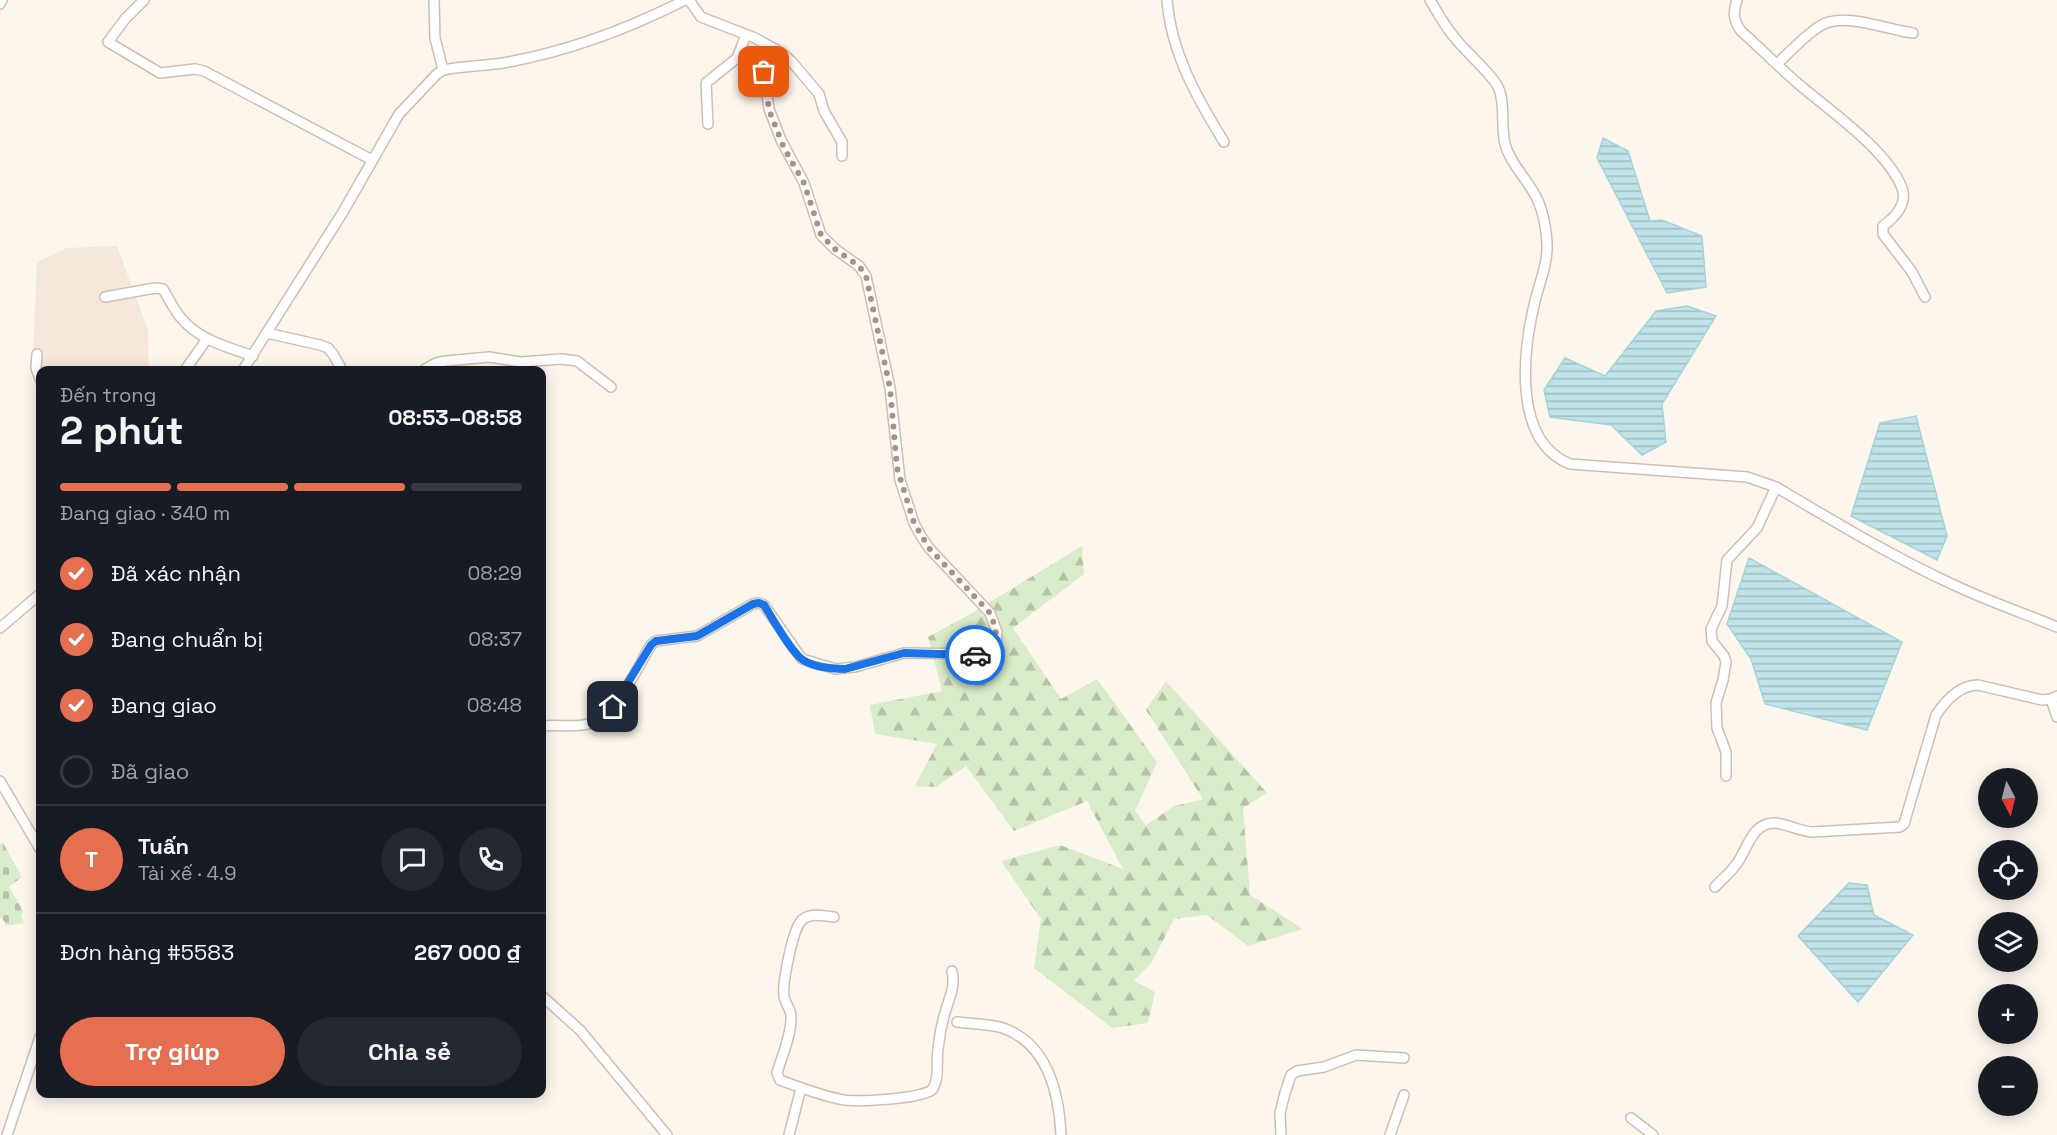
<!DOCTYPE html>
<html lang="vi">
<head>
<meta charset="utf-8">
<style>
	body { margin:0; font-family:"Space Grotesk",sans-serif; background:#242831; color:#f1f3f6; height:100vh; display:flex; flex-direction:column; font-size:22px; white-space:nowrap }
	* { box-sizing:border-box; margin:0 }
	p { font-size:20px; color:#9ea1a6 }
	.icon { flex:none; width:33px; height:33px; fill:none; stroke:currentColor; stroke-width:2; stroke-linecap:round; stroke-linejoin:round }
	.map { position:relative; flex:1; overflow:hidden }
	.sheet { position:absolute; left:36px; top:366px; width:510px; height:732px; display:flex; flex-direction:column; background:#171b24; border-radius:12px; box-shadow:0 3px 15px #0003 }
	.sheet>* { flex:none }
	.needle { width:39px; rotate:173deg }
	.controls { position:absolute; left:1978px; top:768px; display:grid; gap:12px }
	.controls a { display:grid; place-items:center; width:60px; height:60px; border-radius:50%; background:#171b24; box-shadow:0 3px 15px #0003; font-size:30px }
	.pin { position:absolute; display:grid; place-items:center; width:51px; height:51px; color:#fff; margin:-26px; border-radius:12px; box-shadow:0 3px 9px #0006 }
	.courier { position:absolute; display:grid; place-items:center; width:60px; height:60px; margin:-30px; border:4px solid #1a73e8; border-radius:50%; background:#fff; color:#222; box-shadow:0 2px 8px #0007 }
	.summary em { font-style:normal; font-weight:700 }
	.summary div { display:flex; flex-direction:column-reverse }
	.summary { display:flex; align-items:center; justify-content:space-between; height:102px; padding:0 24px }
	h1 { font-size:39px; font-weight:700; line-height:45px }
	.bar { display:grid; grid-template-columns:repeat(4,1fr); gap:9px 6px; align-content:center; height:72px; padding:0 24px }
	.bar i { height:8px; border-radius:4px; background:#363941 }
	.bar .selected { background:#e76f51 }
	.bar p { grid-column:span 4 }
	.line { display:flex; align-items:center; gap:15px; padding:0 24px; border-top:2px solid #363941 }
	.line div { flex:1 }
	.round { display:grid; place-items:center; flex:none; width:63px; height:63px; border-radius:32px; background:#242831 }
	ol { padding:0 24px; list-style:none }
	li { display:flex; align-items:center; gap:18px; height:66px }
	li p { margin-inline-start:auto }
	li .icon { padding:6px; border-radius:50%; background:#e76f51; color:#fff; stroke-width:4 }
	li:last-child { color:#9ea1a6 }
	li i { width:33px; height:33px; border:3px solid #363941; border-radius:50% }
	.primary-button { display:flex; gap:12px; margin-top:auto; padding:12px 24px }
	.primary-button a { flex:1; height:69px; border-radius:36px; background:#e76f51; color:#fff; font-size:24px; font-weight:700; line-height:69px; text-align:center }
	.primary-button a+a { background:#242831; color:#f1f3f6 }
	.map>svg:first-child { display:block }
</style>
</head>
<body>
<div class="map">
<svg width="2057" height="1135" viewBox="0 0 2057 1135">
	<defs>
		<pattern id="forest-firs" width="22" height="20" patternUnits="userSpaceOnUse" patternTransform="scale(1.5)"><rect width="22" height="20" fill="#d8ecc9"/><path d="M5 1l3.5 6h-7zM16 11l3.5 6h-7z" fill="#b4c2a5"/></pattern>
		<pattern id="cemetery-stones" width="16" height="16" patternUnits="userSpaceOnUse" patternTransform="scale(1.5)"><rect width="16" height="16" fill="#d8ecc9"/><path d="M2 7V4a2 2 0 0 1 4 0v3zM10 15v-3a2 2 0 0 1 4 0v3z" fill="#b4c2a5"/></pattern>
		<pattern id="water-rules" width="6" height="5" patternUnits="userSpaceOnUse" patternTransform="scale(1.5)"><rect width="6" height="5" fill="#bfe3e8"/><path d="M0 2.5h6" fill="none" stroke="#a0bbbe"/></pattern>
	</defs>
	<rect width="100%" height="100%" fill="#fdf6ec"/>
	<path fill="#f5e8da" d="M117 246 148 330 149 370H40V385H37L32 374 37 262 67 248Z"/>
	<path fill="url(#forest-firs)" d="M1082 546 1084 574 1013 628 1061 699 1097 679 1157 762 1135 811 1146 825 1174 806 1203 799 1146 710 1166 681 1267 793 1243 808 1250 895 1303 929 1248 946 1207 915 1174 919 1152 962 1134 981 1155 992 1148 1023 1112 1028 1034 968 1041 919 1001 861 1060 845 1123 869 1087 801 1014 831 966 766 936 787 915 786 937 744 875 734 870 705 942 691 928 637 967 616Z"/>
	<path fill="url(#cemetery-stones)" d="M3 843 22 877 9 887 23 911 21 916 24 923 5 926V922L0 917V844Z"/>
	<g fill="url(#water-rules)" stroke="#a5d3da" stroke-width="1.5">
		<path d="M1603 138 1628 151 1650 221 1662 220 1702 236 1706 287 1667 293 1597 158Z"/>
		<path d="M1687 306 1716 316 1662 404 1666 442 1642 455 1611 425 1550 417 1544 390 1565 358 1605 376 1656 311Z"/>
		<path d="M1916 416 1947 536 1937 560 1851 516 1880 423Z"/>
		<path d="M1749 558 1902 642 1867 730 1765 704 1751 659 1727 624Z"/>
		<path d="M1849 883 1867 885 1874 915 1913 935 1858 1002 1798 936Z"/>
	</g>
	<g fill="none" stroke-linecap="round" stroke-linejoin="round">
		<g stroke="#d1beb0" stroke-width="12">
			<g id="minor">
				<path d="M144 0 125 19 108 42 160 73 195 69 204 71 372 160"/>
				<path d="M434 0 435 38 443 70"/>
				<path d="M689 0 701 17 755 38 782 53 792 62 819 94 824 111 842 142V156"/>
				<path d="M1167 0C1171 53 1197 98 1224 142"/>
				<path d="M1430 0C1438 13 1445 27 1455 38 1467 53 1483 66 1495 82 1507 98 1500 125 1505 144 1510 163 1526 178 1535 195 1543 209 1546 227 1547 243 1548 263 1540 281 1535 301 1523 350 1512 441 1570 464L1747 477 1776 487C1835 522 1893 557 1954 585 1988 601 2023 613 2057 627"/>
				<path d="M1737 0C1733 12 1733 20 1741 31 1759 47 1777 65 1795 81 1826 108 1887 149 1902 188 1908 204 1894 218 1883 226V234L1912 272 1925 297"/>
				<path d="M0 4 2 0"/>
				<path d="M1777 64C1791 51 1804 36 1820 26 1844 11 1887 30 1913 33"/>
				<path d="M708 124 706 83 737 58 746 35"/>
				<path d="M105 297 155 288 163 289C169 299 174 310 181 318 199 340 227 347 253 356"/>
				<path d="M267 333 320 345 328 348 333 354 342 370"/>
				<path d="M37 354 36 368 40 379"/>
				<path d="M185 370 207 339"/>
				<path d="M243 370 343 212 399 114 437 74 443 70C463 66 483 66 503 63 566 52 628 29 685 0"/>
				<path d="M424 370 436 363 446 361 489 357 521 362 561 359 577 361 611 387"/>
				<path d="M0 628 40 594"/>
				<path d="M2051 699 2057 717"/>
				<path d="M542 726C557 724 573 728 588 724 617 716 636 669 651 645L656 641 697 636 753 604 759 603 764 605 802 659 836 669 855 667 904 653 983 654 992 649 996 641 997 632 990 613 929 548 921 536 914 523 900 480 890 388 866 276 859 266 835 249 821 235 804 183 781 140 769 109 764 72 770 47"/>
				<path d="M1726 776V752L1717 728 1716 703 1723 680 1726 662 1724 656 1712 641 1711 629 1722 606 1727 560 1757 528 1776 487"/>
				<path d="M0 781 40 849"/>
				<path d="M1715 887C1721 880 1729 874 1735 866 1747 852 1751 822 1775 823 1787 824 1799 831 1812 832L1900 827 1904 824 1936 715C1946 700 1960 685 1978 685L2042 700 2051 699 2057 696"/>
				<path d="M834 917C823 916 811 912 802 920 793 927 782 984 784 996 785 1004 792 1010 791 1018 791 1036 782 1056 777 1073L780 1080C799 1087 819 1095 839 1099 855 1103 918 1099 932 1090 940 1078 936 1063 938 1049 939 1038 941 1027 944 1016 948 1000 956 988 952 971"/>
				<path d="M542 996 580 1030 667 1135"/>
				<path d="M957 1022C972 1024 989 1024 1003 1028 1048 1044 1059 1093 1061 1135"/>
				<path d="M1631 1118 1653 1135"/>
				<path d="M7 1135 40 1037"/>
				<path d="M789 1135 801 1088"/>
				<path d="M1281 1135 1280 1113 1285 1093 1291 1075 1297 1071 1324 1067 1356 1055 1404 1058"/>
				<path d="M1390 1135 1404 1095"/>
			</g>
		</g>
		<use href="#minor" stroke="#fff" stroke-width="9"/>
	</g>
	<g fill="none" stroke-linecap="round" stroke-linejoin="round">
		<path stroke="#a89285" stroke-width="6" stroke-dasharray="0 10.8" d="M764 72 769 110 784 148 804 183 821 235 835 249 859 266 866 276 890 388 897 468 914 523 929 548 990 613C998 633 1002 652 975 655"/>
		<path stroke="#1a73e8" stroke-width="8" d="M613 707 651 645 656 641 697 636 753 604 759 603 764 605C773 619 791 652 803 660 814 667 833 669 845 669L904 653 975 655"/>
	</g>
</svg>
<div class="controls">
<a><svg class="needle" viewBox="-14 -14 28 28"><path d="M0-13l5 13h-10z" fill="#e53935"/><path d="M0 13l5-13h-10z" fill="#9ea1a6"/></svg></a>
<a><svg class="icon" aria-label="locate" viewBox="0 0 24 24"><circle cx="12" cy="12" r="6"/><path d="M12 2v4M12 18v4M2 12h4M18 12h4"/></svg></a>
<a><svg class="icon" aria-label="layers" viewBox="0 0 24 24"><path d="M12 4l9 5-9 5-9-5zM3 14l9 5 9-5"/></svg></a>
<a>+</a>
<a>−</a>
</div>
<div class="pin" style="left:764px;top:72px;background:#ea580c"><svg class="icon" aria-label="bag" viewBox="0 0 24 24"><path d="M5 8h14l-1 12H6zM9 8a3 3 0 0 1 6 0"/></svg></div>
<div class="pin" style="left:613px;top:707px;background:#1f2937"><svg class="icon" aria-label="home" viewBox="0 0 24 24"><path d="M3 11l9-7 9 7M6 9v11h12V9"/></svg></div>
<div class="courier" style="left:975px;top:655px"><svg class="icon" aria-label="car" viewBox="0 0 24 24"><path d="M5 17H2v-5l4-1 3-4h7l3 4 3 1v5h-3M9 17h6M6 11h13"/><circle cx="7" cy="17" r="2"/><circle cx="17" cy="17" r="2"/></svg></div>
<section class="sheet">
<div class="summary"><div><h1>2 phút</h1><p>Đến trong</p></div><em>08:53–08:58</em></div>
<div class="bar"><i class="selected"></i><i class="selected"></i><i class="selected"></i><i></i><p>Đang giao · 340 m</p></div>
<ol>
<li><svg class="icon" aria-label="check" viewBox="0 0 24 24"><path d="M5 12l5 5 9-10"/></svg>Đã xác nhận<p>08:29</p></li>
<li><svg class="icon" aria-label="check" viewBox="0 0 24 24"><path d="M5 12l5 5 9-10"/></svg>Đang chuẩn bị<p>08:37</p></li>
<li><svg class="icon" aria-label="check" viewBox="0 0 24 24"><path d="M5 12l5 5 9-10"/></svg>Đang giao<p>08:48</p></li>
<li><i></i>Đã giao</li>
</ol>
<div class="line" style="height:108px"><b class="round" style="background:#e76f51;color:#fff">T</b><div><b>Tuấn</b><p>Tài xế · 4.9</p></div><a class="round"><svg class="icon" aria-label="chat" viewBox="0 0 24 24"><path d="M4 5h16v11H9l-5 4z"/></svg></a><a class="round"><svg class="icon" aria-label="phone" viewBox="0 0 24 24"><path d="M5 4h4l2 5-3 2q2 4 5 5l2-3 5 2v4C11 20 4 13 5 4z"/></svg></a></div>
<div class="line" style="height:78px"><div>Đơn hàng #5583</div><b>267 000 ₫</b></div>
<div class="primary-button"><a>Trợ giúp</a><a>Chia sẻ</a></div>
</section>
</div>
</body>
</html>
